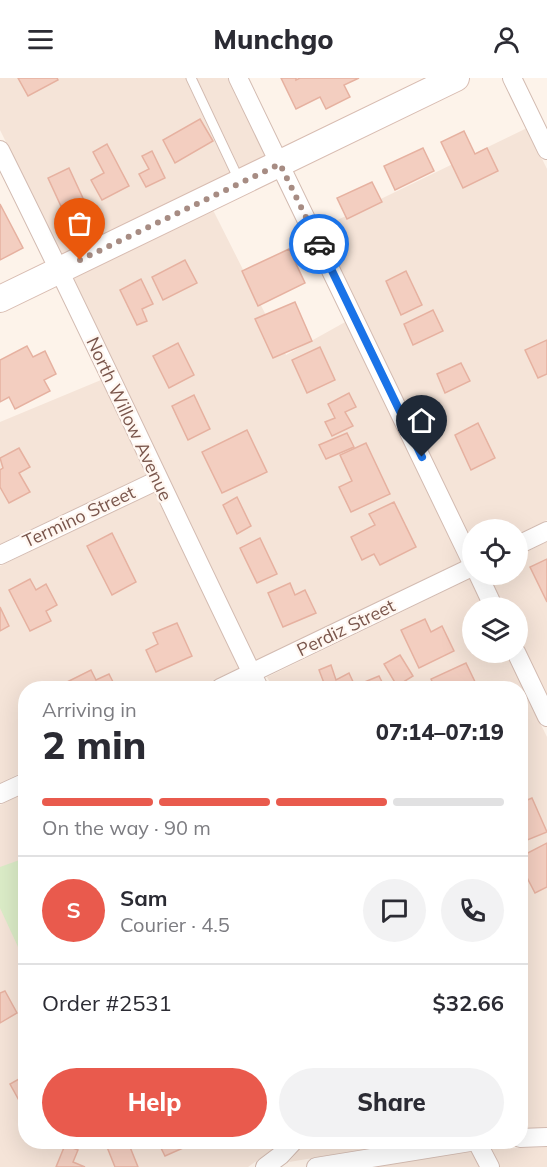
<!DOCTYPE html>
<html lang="en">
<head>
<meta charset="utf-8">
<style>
	body { margin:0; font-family:Mulish,sans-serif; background:#f2f2f3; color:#2b2b33; height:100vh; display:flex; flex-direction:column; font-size:22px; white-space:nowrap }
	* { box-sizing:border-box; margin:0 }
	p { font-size:20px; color:#7c7c81 }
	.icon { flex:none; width:33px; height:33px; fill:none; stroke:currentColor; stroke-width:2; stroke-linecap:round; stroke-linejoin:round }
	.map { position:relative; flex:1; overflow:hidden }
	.side { position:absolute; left:18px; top:603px; width:510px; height:468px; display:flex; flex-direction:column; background:#fff; border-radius:24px; box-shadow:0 6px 24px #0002 }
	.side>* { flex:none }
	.controls { position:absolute; left:462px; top:441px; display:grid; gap:12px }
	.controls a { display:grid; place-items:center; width:66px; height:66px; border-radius:50%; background:#fff; box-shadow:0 6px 24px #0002; font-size:30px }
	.pin { position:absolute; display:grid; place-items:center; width:51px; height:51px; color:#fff; margin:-62px -26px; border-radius:50% 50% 50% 0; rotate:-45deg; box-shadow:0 0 6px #0007 }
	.pin .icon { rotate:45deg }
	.courier { position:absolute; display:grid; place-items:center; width:60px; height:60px; margin:-30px; border:4px solid #1a73e8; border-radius:50%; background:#fff; color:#222; box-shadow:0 2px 8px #0007 }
	.summary em { font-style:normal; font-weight:800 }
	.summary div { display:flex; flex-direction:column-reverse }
	.summary { display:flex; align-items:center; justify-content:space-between; height:102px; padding:0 24px }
	h1 { font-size:39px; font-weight:800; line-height:45px }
	.bar { display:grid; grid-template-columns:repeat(4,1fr); gap:9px 6px; align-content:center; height:72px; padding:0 24px }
	.bar i { height:8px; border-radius:4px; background:#e1e1e2 }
	.bar .selected { background:#e95a4d }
	.bar p { grid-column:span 4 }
	.line { display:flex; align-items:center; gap:15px; padding:0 24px; border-top:2px solid #e1e1e2 }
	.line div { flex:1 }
	.round { display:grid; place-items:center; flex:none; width:63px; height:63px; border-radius:32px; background:#f2f2f3 }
	.button { display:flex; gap:12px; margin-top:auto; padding:12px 24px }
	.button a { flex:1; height:69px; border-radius:36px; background:#e95a4d; color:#fff; font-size:24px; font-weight:800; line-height:69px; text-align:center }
	.button a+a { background:#f2f2f3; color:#2b2b33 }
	header { display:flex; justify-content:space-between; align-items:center; height:78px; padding:0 24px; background:#fff; font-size:27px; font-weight:800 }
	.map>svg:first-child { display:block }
</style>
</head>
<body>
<header><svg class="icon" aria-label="menu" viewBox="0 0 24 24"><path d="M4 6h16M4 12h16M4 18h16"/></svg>Munchgo<svg class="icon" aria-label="person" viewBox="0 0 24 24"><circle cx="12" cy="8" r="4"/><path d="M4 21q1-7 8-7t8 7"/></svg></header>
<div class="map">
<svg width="547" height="1089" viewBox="0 0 547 1089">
	<rect width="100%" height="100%" fill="#fdf3ea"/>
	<g fill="#f5e4d8">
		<path d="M0 0H229L268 81 63 179 0 52Z"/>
		<path d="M527 50 547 91V442L518 456V452H472V465L321 150Z"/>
		<path d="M212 130 286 277 347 243 462 483 255 583 72 197Z"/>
		<path d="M101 302 146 397 0 466V344Z"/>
		<path d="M154 414 240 590 197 610H26L25 693 0 705V488Z"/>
		<path d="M547 464V619L518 558V530L504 529 488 497 518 496V478Z"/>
		<path d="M470 501 484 529 472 530V574L506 575 547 659V1050L521 1051 520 610H273L267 599Z"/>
		<path d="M25 715 26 1064H280L275 1070 248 1089H0V727Z"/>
		<path d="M305 1064H410L289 1084Z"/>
		<path d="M547 1069V1089H499L491 1071Z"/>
		<path d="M472 1073 480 1089H376Z"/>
	</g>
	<path fill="#dbecc7" d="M25 780H26L25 884 0 830V789Z"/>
	<g fill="#f3cec0" stroke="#e6b1a0" stroke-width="1.5">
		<path d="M18 0H57L58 2 28 18Z"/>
		<path d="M281 0H296V2L300 0H359L344 7 350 19 326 31 320 19 296 31Z"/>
		<path d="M200 41 213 63 175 85 163 62Z"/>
		<path d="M464 53 475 76 487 70 498 93 463 110 441 64Z"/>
		<path d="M107 66 129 108 102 122 91 102 104 95 93 74Z"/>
		<path d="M423 70 434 93 395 112 384 88Z"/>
		<path d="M152 73 165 100 146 109 139 96 149 91 142 78Z"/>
		<path d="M69 90 87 129 66 139 48 100Z"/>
		<path d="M372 104 382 124 347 141 337 120Z"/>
		<path d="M0 126 23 170 0 182Z"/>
		<path d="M289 171 305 205 258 228 242 193Z"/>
		<path d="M185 182 197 205 163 222 152 199Z"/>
		<path d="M406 193 422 227 401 237 386 203Z"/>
		<path d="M141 201 153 226 142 231 147 243 137 247 120 212Z"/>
		<path d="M295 224 312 263 273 280 255 241Z"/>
		<path d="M433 232 443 253 413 267 404 246Z"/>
		<path d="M547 262V296L538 300 525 272Z"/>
		<path d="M178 265 194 297 169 310 153 278Z"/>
		<path d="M27 268 33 279 45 273 56 296 44 302 50 313 15 331 9 319 0 324V282Z"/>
		<path d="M320 269 335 302 307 315 292 282Z"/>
		<path d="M461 285 470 303 445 315 437 296Z"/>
		<path d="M349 315 356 329 345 334 353 348 332 358 325 344 335 340 328 326Z"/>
		<path d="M194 317 210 351 188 362 172 328Z"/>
		<path d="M478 345 495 380 471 392 455 357Z"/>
		<path d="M247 352 267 394 222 415 202 374Z"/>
		<path d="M347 355 354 369 326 381 319 367Z"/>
		<path d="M366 365 390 416 351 434 339 409 352 403 340 377Z"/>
		<path d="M19 370 30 389 19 395 30 414 9 425 0 409V392L3 390 0 380Z"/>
		<path d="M237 419 251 448 237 456 223 427Z"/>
		<path d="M394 424 416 469 380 487 374 476 362 482 351 459 375 447 369 436Z"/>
		<path d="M112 455 136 504 112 517 87 468Z"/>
		<path d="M260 460 277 496 257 505 240 470Z"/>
		<path d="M547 481V524L530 489Z"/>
		<path d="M30 501 36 512 46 506 57 527 46 533 51 543 30 553 9 512Z"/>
		<path d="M290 505 295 517 305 512 316 535 283 549 268 515Z"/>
		<path d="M0 529 9 548 0 553Z"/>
		<path d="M425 541 431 554 442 548 454 573 419 590 401 552Z"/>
		<path d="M177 545 192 578 156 594 146 572 158 566 153 555Z"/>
		<path d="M400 577 413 598 397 608 384 586Z"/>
		<path d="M466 585 478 610H435L431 601Z"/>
		<path d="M331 587 336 602 349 595 355 608 379 598 385 610H312L324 605 319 592Z"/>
		<path d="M91 592 96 602 109 596 116 610H55Z"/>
		<path d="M532 720 547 754 520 765V725Z"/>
		<path d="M547 765V809L535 815 520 786V779Z"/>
		<path d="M5 913 17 935 0 945V915Z"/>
		<path d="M26 997V1023L21 1026 10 1006Z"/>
		<path d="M105 1064H128L138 1089H115Z"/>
		<path d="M158 1064H188L190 1067 165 1078Z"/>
		<path d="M65 1067 78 1072 73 1084 85 1089H56Z"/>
	</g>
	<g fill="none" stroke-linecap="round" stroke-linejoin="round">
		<g stroke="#d3bbb1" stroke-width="11">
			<path id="lane" d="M191 0 240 104"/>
		</g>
		<g stroke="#d3bbb1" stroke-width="20">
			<g id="street">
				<path d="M238 0 472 485"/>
				<path d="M512 0 547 72"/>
				<path d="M0 72C89 250 172 431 259 610"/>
				<path d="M518 467 547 453"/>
				<path d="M0 477 158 402"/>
				<path d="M478 496 494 530"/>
				<path d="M516 574 547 639"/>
				<path d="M220 610 472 489"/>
				<path d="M0 716 26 704"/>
				<path d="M520 1060 547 1059"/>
				<path d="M477 1064 490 1089"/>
				<path d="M265 1089 281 1077 293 1064"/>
				<path d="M316 1089 470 1064"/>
			</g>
		</g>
		<g stroke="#d8bcb1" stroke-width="28">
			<path id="secondary" d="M0 221 456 0"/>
		</g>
		<use href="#lane" stroke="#fff" stroke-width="9"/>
		<use href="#street" stroke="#fff" stroke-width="18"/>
		<use href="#secondary" stroke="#fff" stroke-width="26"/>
	</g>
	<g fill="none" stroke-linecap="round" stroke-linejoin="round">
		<path stroke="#a78c83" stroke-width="6" stroke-dasharray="0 10.8" d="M80 182 280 86 319 166"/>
		<path stroke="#1a73e8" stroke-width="8" d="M319 166 422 379"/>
	</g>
	<g text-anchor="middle" stroke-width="4.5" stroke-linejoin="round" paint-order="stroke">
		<g font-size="18" fill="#79554b" stroke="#fff7f1">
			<text transform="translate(129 341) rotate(65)" y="6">North Willow Avenue</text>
			<text transform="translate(79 439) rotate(-25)" y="6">Termino Street</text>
			<text transform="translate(346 550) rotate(-26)" y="6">Perdiz Street</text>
		</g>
	</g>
</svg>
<div class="controls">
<a><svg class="icon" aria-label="locate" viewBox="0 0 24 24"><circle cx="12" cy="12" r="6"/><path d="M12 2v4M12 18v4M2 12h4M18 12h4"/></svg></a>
<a><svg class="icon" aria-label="layers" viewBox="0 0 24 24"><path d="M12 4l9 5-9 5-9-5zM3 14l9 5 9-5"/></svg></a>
</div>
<div class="pin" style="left:80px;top:182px;background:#ea580c"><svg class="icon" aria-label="bag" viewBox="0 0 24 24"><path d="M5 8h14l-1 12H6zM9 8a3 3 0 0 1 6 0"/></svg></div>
<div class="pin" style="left:422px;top:379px;background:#1f2937"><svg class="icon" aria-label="home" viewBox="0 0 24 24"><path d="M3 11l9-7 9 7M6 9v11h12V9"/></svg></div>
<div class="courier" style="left:319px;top:166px"><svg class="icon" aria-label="car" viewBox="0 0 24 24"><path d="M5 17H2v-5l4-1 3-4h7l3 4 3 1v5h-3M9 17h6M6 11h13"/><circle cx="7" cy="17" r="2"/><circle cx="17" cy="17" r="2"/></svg></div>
<section class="side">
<div class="summary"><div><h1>2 min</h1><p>Arriving in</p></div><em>07:14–07:19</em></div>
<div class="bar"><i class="selected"></i><i class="selected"></i><i class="selected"></i><i></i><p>On the way · 90 m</p></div>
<div class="line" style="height:108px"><b class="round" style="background:#e95a4d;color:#fff">S</b><div><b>Sam</b><p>Courier · 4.5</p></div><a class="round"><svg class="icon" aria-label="chat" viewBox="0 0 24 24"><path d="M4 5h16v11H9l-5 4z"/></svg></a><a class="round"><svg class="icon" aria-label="phone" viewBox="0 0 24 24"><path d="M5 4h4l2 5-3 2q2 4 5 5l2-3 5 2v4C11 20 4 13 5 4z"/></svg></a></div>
<div class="line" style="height:78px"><div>Order #2531</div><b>$32.66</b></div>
<div class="button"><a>Help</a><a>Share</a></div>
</section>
</div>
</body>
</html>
